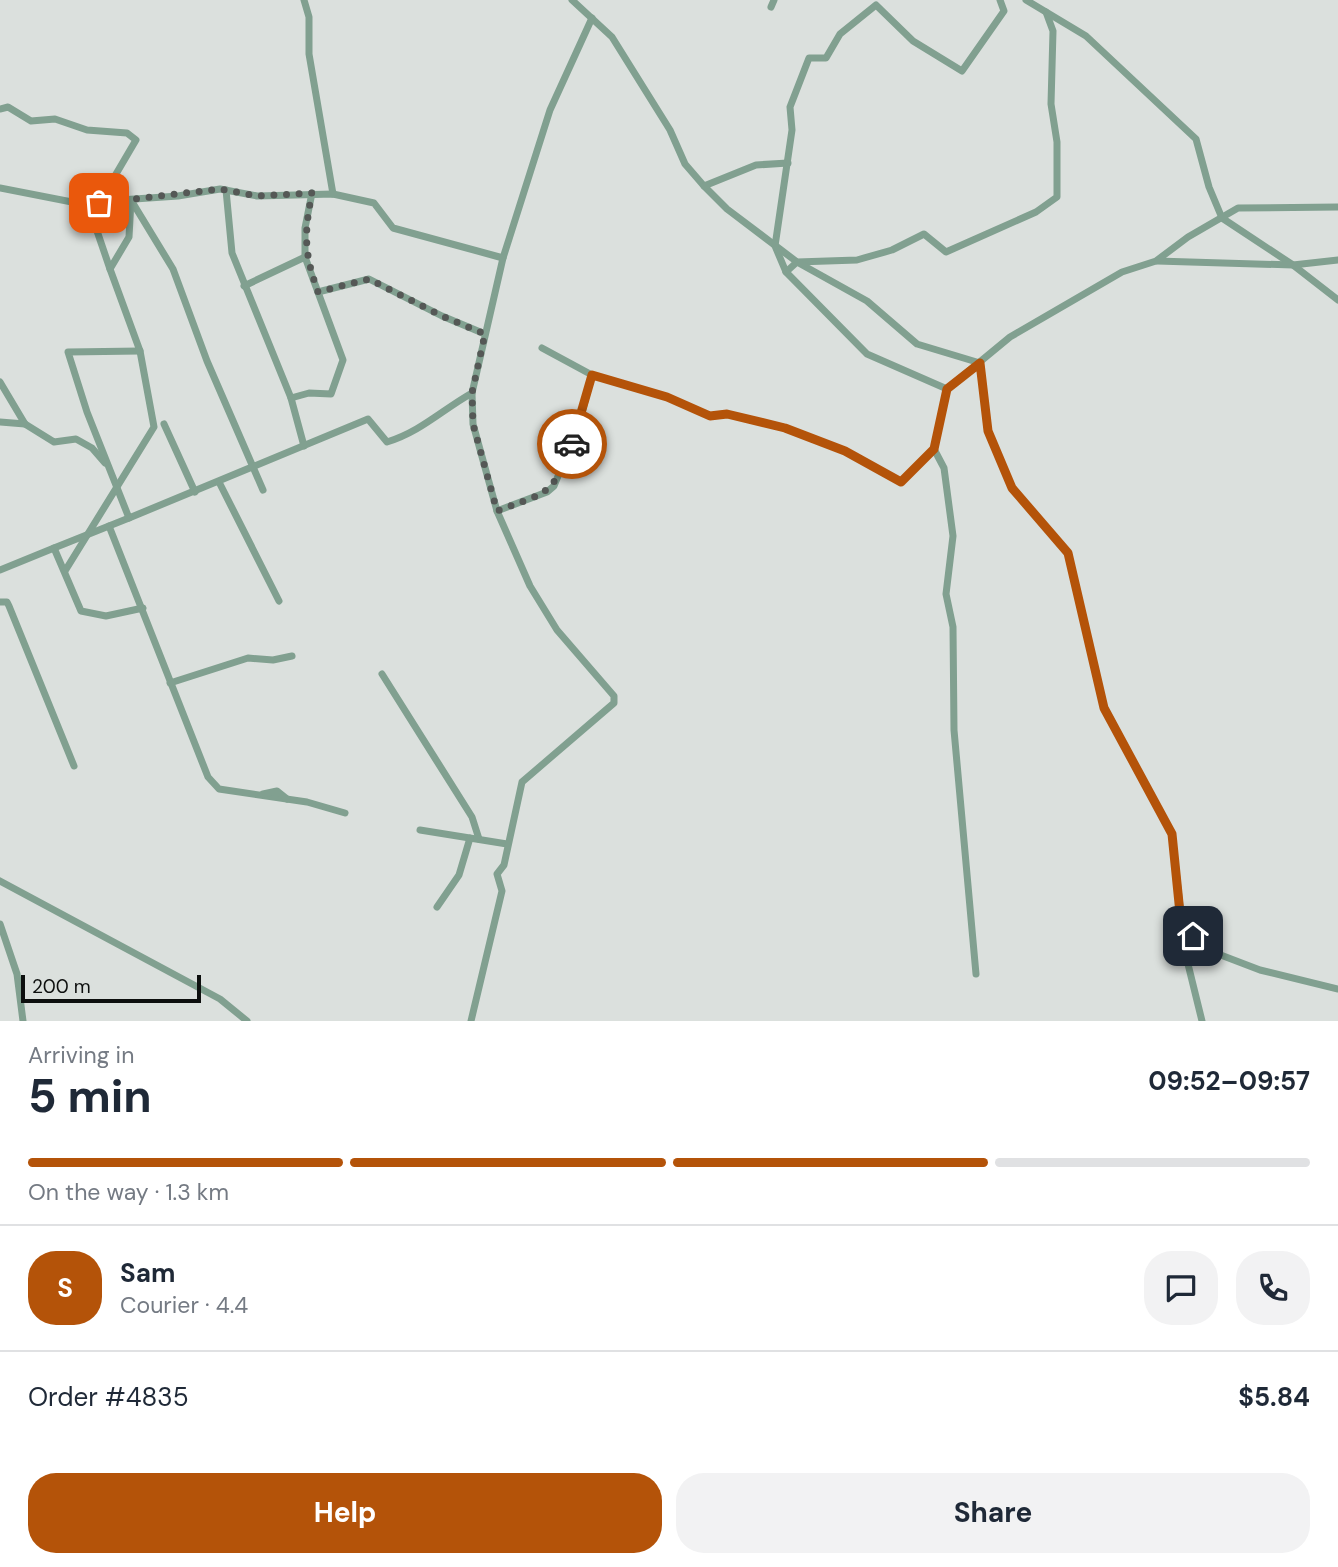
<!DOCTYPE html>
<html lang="en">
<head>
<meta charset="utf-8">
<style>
	body { margin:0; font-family:"DM Sans",sans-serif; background:#f2f2f3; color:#1f2937; height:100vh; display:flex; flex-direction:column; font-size:26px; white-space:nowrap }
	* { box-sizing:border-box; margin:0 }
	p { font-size:23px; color:#747a83 }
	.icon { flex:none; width:38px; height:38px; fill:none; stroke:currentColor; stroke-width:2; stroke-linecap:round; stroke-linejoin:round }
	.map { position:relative; height:1021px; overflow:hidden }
	.side { display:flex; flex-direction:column; background:#fff; flex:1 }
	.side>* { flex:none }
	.scale { position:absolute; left:21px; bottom:18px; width:180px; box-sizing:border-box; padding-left:7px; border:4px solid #0d0f0e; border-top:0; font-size:19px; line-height:24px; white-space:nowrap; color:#0d0f0e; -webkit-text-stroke:5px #dbe0dd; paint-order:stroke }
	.pin { position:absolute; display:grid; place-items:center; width:60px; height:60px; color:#fff; margin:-30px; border-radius:14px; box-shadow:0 4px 10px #0006 }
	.courier { position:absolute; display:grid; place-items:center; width:70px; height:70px; margin:-35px; border:5px solid #b45309; border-radius:50%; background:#fff; color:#222; box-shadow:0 2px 9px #0007 }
	.headline em { font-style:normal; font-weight:700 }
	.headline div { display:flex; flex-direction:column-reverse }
	.headline { display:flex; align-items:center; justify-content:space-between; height:119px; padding:0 28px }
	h1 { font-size:46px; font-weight:700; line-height:52px }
	.bar { display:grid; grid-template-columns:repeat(4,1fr); gap:10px 7px; align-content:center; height:84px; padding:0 28px }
	.bar i { height:9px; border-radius:5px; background:#e0e1e3 }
	.bar .selected { background:#b45309 }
	.bar p { grid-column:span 4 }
	.line { display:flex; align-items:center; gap:18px; padding:0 28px; border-top:2px solid #e0e1e3 }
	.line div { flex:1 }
	.round { display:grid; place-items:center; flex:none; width:74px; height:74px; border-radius:28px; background:#f2f2f3 }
	.primary-button { display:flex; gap:14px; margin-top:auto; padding:14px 28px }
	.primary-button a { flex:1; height:80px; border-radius:28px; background:#b45309; color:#fff; font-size:28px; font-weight:700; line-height:80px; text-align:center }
	.primary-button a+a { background:#f2f2f3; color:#1f2937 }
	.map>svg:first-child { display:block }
</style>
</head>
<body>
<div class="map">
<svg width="1338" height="1021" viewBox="0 0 1338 1021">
	<rect width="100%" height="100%" fill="#dbe0dd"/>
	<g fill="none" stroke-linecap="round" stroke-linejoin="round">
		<g stroke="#81a090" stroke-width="7">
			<path d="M304 0 309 17V54L333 194"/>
			<path d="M572 0 612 37 670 130 685 164 704 186 727 209 797 262 857 260 892 250 924 234 946 252 1036 212 1057 197V142L1051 104 1053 31 1046 12 1026 0"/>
			<path d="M771 7 774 0"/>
			<path d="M1046 12 1086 36 1196 139 1209 187 1222 218 1293 265 1338 300"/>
			<path d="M0 109 8 107 31 121 55 119 87 130 127 133 136 140 99 203 96 228 110 269"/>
			<path d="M704 186 756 165 788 163"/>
			<path d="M0 188 77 203 178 196 220 189 257 196 333 194 374 203 393 228 503 258 550 110 592 18"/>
			<path d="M226 190 232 253 291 398 304 446"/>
			<path d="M131 200 173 269 207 361 263 490"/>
			<path d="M1157 261 1293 265 1338 260"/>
			<path d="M786 272 797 262 867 301 917 344 980 363 988 431 1012 488 1068 553 1104 707 1172 834 1185 952 1202 1021"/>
			<path d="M244 286 305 257"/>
			<path d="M318 292 369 279 442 316 485 334"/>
			<path d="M542 348 592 375 667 397 710 416 727 414 785 428 845 451 901 482 934 449"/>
			<path d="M140 351 68 352 87 412 129 518 368 419 387 442C420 432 442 410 472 393"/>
			<path d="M0 382 25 424 54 442 76 439 92 448 105 463"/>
			<path d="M947 389 1010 337 1122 272 1156 261 1188 237 1238 208 1338 207"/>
			<path d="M291 398 309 393 331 394 343 360 305 257V228L312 193"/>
			<path d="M0 422 25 424"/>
			<path d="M164 424 195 492"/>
			<path d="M219 482 279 601"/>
			<path d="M497 511 547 492 554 486 578 427 592 375"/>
			<path d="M109 526 208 777 219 789 307 802 345 813"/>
			<path d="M54 548 129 518"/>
			<path d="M0 570 54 548 81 611 106 616 143 608"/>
			<path d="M65 571 154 427 140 351 110 269 129 237 131 200"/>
			<path d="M0 602H7L9 606 74 766"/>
			<path d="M382 674 472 817 479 839"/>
			<path d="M170 683 248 658 273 660 292 656"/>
			<path d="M263 794 277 791 287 799"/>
			<path d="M420 830 507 844"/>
			<path d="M0 881 220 999 247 1021"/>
			<path d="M437 907 459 875 470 838"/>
			<path d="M1181 923 1205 949 1260 970 1338 989"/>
			<path d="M0 924 17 974 23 1021"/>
			<path d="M976 974 954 730 953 627 946 594 953 536 944 468 934 449 947 389 867 354 786 272 775 246 792 130 790 107 809 58H826L840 34 876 5 913 41 962 71 1004 11 1000 0"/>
			<path d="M471 1021 502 891 497 874 504 865 522 782 614 703V696L557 630 530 586 497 511 473 424 472 393 503 258"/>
		</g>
	</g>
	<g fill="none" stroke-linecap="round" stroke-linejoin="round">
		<path stroke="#555856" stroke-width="7" stroke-dasharray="0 12.6" d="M99 203 220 189 257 196 312 193C304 233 304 253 318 292L369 279 442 316 485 334 472 393 473 424 497 511C547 492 552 497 572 444"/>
		<path stroke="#b45309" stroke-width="9" d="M572 444 592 375 667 397 710 416 727 414 785 428 845 451 901 482 934 449 947 389 980 363 988 431 1012 488 1068 553 1104 708 1172 834 1181 923 1193 936"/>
	</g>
</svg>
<div class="scale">200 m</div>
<div class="pin" style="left:99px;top:203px;background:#ea580c"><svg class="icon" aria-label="bag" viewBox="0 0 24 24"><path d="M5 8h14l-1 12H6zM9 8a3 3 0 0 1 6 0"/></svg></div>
<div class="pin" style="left:1193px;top:936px;background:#1f2937"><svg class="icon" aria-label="home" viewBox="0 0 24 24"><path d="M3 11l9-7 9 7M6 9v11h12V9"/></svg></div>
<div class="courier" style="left:572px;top:444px"><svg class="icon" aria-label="car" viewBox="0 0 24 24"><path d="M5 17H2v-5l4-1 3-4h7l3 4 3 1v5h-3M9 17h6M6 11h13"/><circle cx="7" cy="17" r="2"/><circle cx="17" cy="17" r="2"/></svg></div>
</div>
<section class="side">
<div class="headline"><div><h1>5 min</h1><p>Arriving in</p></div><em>09:52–09:57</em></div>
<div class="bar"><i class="selected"></i><i class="selected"></i><i class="selected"></i><i></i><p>On the way · 1.3 km</p></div>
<div class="line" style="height:126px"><b class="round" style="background:#b45309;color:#fff">S</b><div><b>Sam</b><p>Courier · 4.4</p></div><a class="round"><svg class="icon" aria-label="chat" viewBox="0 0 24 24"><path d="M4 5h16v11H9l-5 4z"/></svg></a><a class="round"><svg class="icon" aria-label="phone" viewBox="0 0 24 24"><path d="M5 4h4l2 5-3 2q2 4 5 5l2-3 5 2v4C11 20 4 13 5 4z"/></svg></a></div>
<div class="line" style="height:91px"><div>Order #4835</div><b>$5.84</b></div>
<div class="primary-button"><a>Help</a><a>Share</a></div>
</section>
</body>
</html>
